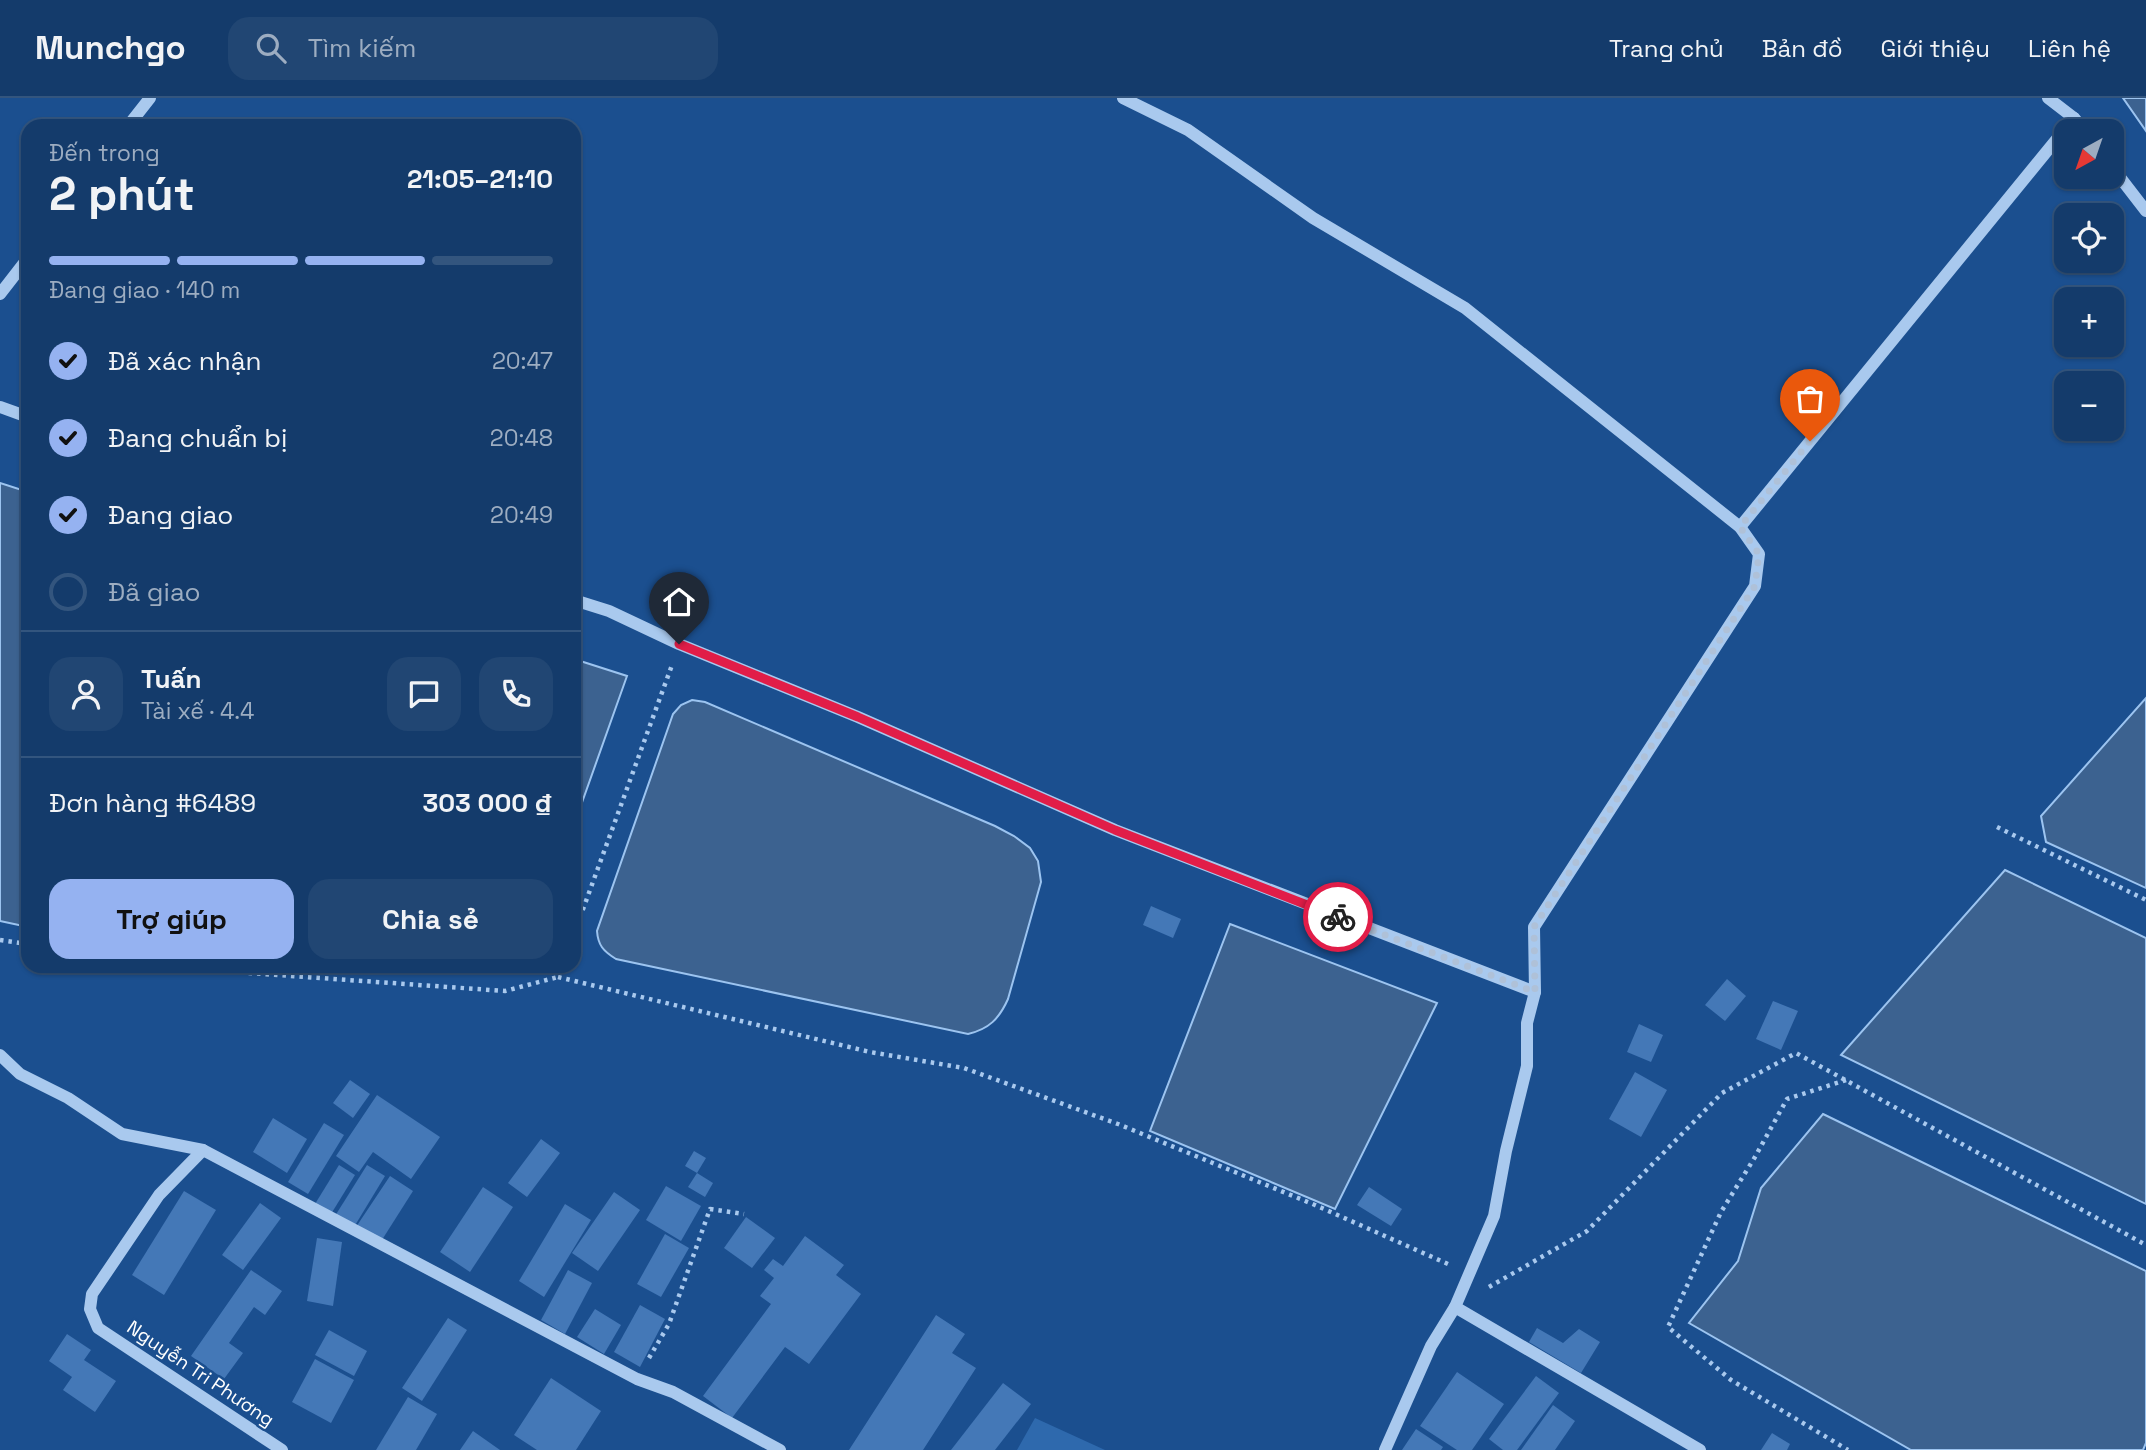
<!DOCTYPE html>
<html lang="vi">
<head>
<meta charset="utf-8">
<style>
	body { margin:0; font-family:"Space Grotesk",sans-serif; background:#214673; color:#f1f3f6; height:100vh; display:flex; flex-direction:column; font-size:26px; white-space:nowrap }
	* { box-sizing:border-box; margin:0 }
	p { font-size:23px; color:#9dadc1 }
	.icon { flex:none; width:38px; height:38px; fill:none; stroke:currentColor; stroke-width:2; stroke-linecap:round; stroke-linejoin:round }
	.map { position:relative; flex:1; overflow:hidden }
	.sheet { position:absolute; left:21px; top:21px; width:560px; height:854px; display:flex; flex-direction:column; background:#143b6b; border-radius:21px; box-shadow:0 2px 5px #0004,0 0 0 2px #33557e }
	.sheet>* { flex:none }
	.needle { width:46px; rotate:220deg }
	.fabs { position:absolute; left:2054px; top:21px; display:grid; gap:14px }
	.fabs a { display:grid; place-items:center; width:70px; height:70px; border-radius:14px; background:#143b6b; box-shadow:0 2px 5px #0004,0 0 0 2px #33557e; font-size:35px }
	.pin { position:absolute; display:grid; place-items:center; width:60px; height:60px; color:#fff; margin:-72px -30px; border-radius:50% 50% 50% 0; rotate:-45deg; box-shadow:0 0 7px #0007 }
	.pin .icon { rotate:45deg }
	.courier { position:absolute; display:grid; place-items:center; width:70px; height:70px; margin:-35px; border:5px solid #e11d48; border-radius:50%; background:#fff; color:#222; box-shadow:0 2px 9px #0007 }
	.headline em { font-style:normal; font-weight:700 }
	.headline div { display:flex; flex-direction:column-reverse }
	.headline { display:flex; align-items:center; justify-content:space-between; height:119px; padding:0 28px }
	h1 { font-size:46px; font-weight:700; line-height:52px }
	.bar { display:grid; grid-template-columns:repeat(4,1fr); gap:10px 7px; align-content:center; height:84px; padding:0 28px }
	.bar i { height:9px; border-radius:5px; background:#33557e }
	.bar .active { background:#95b2f1 }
	.bar p { grid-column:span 4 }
	.line { display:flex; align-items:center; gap:18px; padding:0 28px; border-top:2px solid #33557e }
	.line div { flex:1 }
	.round { display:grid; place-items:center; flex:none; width:74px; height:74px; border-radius:21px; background:#214673 }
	ol { padding:0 28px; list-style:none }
	li { display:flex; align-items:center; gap:21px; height:77px }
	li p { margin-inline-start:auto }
	li .icon { padding:7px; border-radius:50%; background:#95b2f1; color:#111; stroke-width:4 }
	li:last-child { color:#9dadc1 }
	li i { width:38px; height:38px; border:4px solid #33557e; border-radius:50% }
	.button { display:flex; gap:14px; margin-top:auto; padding:14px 28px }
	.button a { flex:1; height:80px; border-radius:21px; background:#95b2f1; color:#111; font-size:28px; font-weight:700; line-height:80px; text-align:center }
	.button a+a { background:#214673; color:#f1f3f6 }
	header { display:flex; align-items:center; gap:42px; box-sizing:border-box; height:98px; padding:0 35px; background:#143b6b; border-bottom:2px solid #33557e }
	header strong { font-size:33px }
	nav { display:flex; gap:38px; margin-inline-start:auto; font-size:24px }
	.search { width:490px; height:63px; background:#214673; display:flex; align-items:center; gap:18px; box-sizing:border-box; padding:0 24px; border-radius:21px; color:#9dadc1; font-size:26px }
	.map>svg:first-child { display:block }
</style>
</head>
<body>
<header>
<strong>Munchgo</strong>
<div class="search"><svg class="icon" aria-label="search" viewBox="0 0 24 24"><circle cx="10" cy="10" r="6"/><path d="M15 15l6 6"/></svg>Tìm kiếm</div>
<nav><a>Trang chủ</a><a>Bản đồ</a><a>Giới thiệu</a><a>Liên hệ</a></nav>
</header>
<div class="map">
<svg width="2146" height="1352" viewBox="0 0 2146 1352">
	<rect width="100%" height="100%" fill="#1b4f8f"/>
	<path fill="#2e69ad" d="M1035 1320 1105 1352H1017Z"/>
	<g fill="#3c6290" stroke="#9cc4f0" stroke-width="2">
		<path d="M2123 0H2146V33Z"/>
		<path d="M0 385 28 394V829L0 823Z"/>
		<path d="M574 561 627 578 574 727Z"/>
		<path d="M2146 600V790L2046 744 2041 718Z"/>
		<path d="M692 602 705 604 995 728 1014 738 1030 750 1038 763 1041 784 1008 901C999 921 989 931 968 936L616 861C603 853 598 847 597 833L673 616 681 607Z"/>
		<path d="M2005 772 2146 840V1106L1841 957Z"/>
		<path d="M1230 826 1437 905 1335 1111 1150 1033Z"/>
		<path d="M1823 1016 2146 1173V1345L2143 1352H1911L1689 1225 1738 1163 1761 1090Z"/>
	</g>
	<g fill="#4478b7">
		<path d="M1151 808 1181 821 1173 840 1143 827Z"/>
		<path d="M1727 881 1746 898 1725 923 1705 907Z"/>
		<path d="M1773 903 1798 913 1781 952 1756 941Z"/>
		<path d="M1639 926 1663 937 1651 964 1627 954Z"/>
		<path d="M1635 974 1667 992 1641 1039 1609 1021Z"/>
		<path d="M350 982 370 996 353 1020 333 1005Z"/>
		<path d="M377 997 440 1039 411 1081 373 1054 359 1074 336 1058Z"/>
		<path d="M273 1020 307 1041 287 1075 253 1054Z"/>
		<path d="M324 1025 344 1037 308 1096 288 1084Z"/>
		<path d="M541 1041 560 1055 527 1099 508 1085Z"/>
		<path d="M694 1053 706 1060 697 1075 685 1068Z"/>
		<path d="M339 1067 355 1077 331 1116 315 1106Z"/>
		<path d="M367 1067 385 1078 354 1129 335 1118Z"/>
		<path d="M697 1075 713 1085 705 1099 688 1089Z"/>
		<path d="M390 1078 413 1093 380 1145 356 1129Z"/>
		<path d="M666 1088 701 1108 681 1143 646 1122Z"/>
		<path d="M483 1089 513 1109 470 1174 440 1154Z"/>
		<path d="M1369 1089 1402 1111 1391 1128 1357 1107Z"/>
		<path d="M184 1093 216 1112 164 1197 132 1177Z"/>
		<path d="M614 1094 640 1112 598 1173 572 1155Z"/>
		<path d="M260 1105 281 1120 243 1172 222 1157Z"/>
		<path d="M565 1106 591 1122 544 1199 519 1183Z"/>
		<path d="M746 1119 775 1140 752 1170 724 1150Z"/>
		<path d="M665 1136 689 1150 661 1199 637 1186Z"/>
		<path d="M805 1138 844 1167 836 1177 861 1196 809 1266 785 1249 732 1320 703 1298 771 1206 760 1198 774 1180 764 1172 773 1161 783 1168Z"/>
		<path d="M317 1140 342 1144 333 1208 307 1203Z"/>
		<path d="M251 1172 282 1193 265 1217 254 1209 229 1245 243 1255 224 1281 191 1258Z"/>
		<path d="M568 1172 592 1185 565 1236 541 1222Z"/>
		<path d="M640 1207 665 1221 640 1269 614 1254Z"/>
		<path d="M595 1211 621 1227 604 1256 577 1239Z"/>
		<path d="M936 1217 965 1236 952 1255 976 1270 923 1352H849Z"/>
		<path d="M448 1220 467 1232 422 1303 402 1290Z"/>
		<path d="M1537 1230 1563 1245 1579 1231 1600 1244 1581 1275 1529 1244Z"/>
		<path d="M329 1232 367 1253 354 1278 315 1257Z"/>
		<path d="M67 1236 91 1252 84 1262 116 1283 95 1314 63 1292 72 1279 49 1263Z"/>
		<path d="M315 1261 354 1282 331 1325 292 1304Z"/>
		<path d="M1457 1274 1504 1306 1472 1352H1457L1420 1328Z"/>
		<path d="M1536 1278 1559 1295 1517 1352H1503L1489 1341Z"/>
		<path d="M551 1280 601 1313 576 1352H537L514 1337Z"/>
		<path d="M1003 1285 1031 1306 995 1352H951Z"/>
		<path d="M408 1299 437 1316 416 1352H376Z"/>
		<path d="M1553 1307 1575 1323 1555 1352H1521Z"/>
		<path d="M1416 1331 1443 1349 1441 1352H1402Z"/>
		<path d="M473 1333 500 1352H460Z"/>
		<path d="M1772 1335 1790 1346 1787 1352H1761Z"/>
	</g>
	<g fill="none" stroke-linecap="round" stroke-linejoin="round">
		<g stroke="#a9c9ee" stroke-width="4.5" stroke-dasharray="3.5 5" stroke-linecap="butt">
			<path d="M1997 729 2146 802"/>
			<path d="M574 836 672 567"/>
			<path d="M0 842 28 846"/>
			<path d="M181 868 206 872 505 893 558 879 562 868"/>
			<path d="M558 879 870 954 964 970 1118 1026 1315 1107 1448 1166"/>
			<path d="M1846 982 1787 1001 1755 1059 1721 1114 1668 1229 1731 1282 1848 1352"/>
			<path d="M1489 1189 1587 1133 1722 995 1796 955 2146 1147"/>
			<path d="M649 1260 669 1226 710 1111 744 1116"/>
		</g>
		<g stroke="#a9c9ee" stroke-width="12">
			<path d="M1123 0 1188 32 1313 120 1465 210 1740 429 1759 456 1755 488 1534 829 1535 894 1527 925V968L1506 1053 1494 1118 1455 1209 1431 1248 1385 1352"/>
			<path d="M2048 0 2074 20"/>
			<path d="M128 28 150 0"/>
			<path d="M2112 69 2146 113"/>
			<path d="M0 196 28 160"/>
			<path d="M0 309 28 319"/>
			<path d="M1740 429 2074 20 2085 33"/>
			<path d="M574 502 609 513 679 546 858 619 1115 732 1535 894"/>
			<path d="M0 957 20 976 68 1000 122 1036 203 1052 637 1281 673 1294 780 1352"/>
			<path d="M203 1052 159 1097 92 1196 90 1211 98 1230 282 1352"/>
			<path d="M1455 1209 1700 1352"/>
		</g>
	</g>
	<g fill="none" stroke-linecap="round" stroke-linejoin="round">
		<path stroke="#afc1d8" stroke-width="7" stroke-dasharray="0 12.6" d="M1338 819 1535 894 1534 829 1755 488 1759 456 1740 429 1810 343"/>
		<path stroke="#e11d48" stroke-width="9" d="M679 546 858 619 1115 732 1338 819"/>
	</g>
	<g text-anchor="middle" stroke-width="5" stroke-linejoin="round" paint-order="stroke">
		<g font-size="19" fill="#fff" stroke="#1b4f8f">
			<text transform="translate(201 1275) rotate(34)" y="7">Nguyễn Tri Phương</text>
		</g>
	</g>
</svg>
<div class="fabs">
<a><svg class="needle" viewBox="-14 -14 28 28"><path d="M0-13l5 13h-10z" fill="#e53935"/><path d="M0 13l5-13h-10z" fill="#9dadc1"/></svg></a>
<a><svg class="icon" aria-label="locate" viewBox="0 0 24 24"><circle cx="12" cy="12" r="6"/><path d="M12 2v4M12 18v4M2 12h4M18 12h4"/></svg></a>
<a>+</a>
<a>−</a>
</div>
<div class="pin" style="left:1810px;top:343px;background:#ea580c"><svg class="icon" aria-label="bag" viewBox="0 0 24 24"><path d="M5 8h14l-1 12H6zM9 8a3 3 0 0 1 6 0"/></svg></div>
<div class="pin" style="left:679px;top:546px;background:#1f2937"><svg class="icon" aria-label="home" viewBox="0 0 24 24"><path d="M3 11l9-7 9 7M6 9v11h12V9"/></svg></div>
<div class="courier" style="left:1338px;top:819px"><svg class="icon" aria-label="bike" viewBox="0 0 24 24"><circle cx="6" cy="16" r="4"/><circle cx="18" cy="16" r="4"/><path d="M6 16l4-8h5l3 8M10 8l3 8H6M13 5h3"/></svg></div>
<section class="sheet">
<div class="headline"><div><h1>2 phút</h1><p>Đến trong</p></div><em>21:05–21:10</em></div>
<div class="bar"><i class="active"></i><i class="active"></i><i class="active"></i><i></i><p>Đang giao · 140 m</p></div>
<ol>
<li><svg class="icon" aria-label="check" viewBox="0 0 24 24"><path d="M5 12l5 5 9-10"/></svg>Đã xác nhận<p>20:47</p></li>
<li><svg class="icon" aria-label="check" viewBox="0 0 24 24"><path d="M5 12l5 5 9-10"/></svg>Đang chuẩn bị<p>20:48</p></li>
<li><svg class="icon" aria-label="check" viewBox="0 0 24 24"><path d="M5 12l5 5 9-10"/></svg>Đang giao<p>20:49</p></li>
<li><i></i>Đã giao</li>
</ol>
<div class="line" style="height:126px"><a class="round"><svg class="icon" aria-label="person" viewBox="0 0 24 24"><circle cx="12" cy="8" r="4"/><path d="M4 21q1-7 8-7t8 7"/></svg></a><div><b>Tuấn</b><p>Tài xế · 4.4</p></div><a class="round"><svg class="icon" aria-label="chat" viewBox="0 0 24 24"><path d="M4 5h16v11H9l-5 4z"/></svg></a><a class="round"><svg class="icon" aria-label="phone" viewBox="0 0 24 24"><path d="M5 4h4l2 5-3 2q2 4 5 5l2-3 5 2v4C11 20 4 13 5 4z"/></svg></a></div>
<div class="line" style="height:91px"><div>Đơn hàng #6489</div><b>303 000 ₫</b></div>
<div class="button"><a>Trợ giúp</a><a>Chia sẻ</a></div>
</section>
</div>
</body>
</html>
